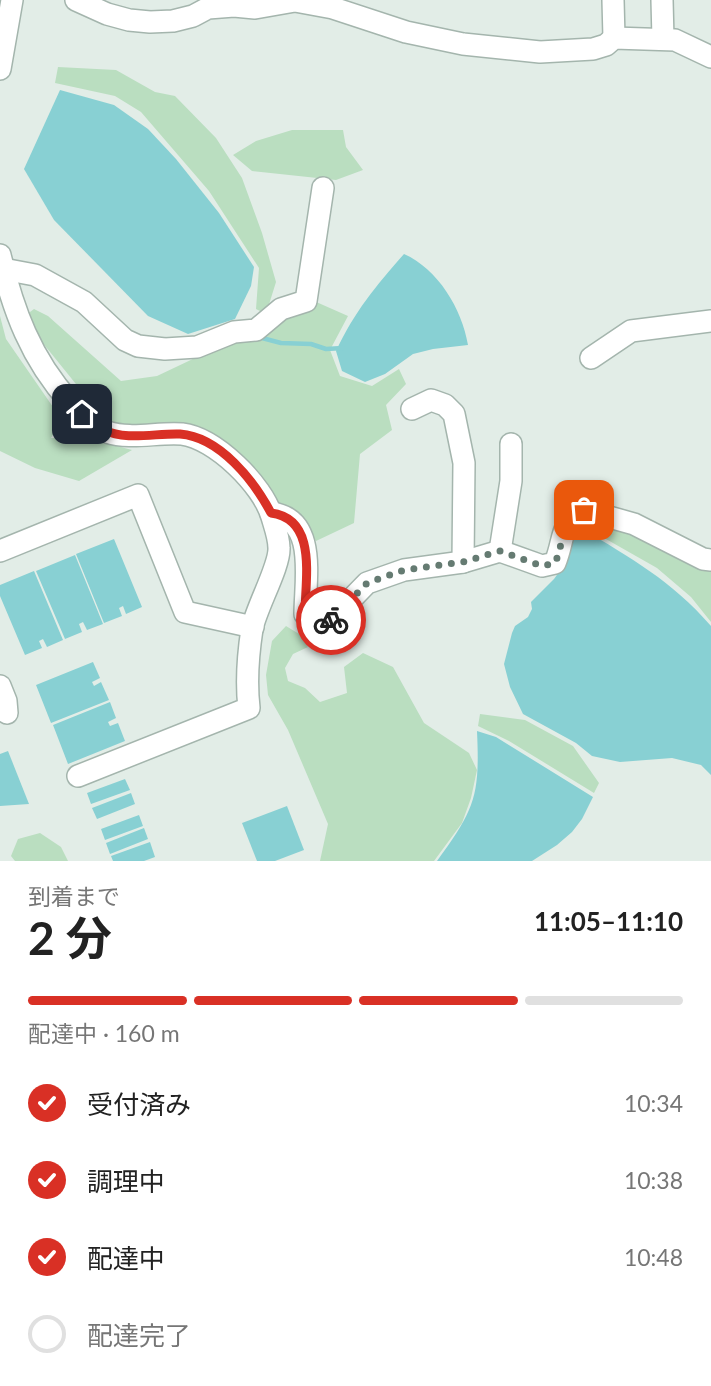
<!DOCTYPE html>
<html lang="ja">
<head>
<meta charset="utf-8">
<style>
	body { margin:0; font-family:Lato,"Noto Sans JP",sans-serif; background:#f6f6f6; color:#222; height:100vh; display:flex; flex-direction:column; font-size:26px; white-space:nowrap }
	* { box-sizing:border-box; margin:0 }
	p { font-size:23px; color:#767676 }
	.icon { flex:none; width:38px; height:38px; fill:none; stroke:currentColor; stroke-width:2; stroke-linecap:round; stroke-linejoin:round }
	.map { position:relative; height:861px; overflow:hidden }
	.side { display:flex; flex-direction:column; background:#fff; flex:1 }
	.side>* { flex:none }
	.pin { position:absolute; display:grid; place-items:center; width:60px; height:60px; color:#fff; margin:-30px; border-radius:14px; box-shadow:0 4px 10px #0006 }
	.courier { position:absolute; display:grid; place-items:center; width:70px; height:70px; margin:-35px; border:5px solid #d93025; border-radius:50%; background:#fff; color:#222; box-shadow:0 2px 9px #0007 }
	.head em { font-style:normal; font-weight:700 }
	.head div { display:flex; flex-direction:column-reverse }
	.head { display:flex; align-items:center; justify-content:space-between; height:119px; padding:0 28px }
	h1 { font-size:46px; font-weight:700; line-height:52px }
	.bar { display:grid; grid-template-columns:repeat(4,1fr); gap:10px 7px; align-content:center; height:84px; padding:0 28px }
	.bar i { height:9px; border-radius:5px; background:#e0e0e0 }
	.bar .on { background:#d93025 }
	.bar p { grid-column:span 4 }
	ol { padding:0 28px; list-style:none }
	li { display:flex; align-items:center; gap:21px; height:77px }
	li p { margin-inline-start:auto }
	li .icon { padding:7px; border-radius:50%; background:#d93025; color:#fff; stroke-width:4 }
	li:last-child { color:#767676 }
	li i { width:38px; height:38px; border:4px solid #e0e0e0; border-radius:50% }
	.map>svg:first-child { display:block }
</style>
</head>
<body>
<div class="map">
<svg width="711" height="861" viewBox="0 0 711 861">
	<rect width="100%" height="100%" fill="#e2ede7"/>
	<g fill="#badec0">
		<path d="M58 67 116 70 155 92 175 96 216 138 242 178 262 233 276 282 266 314 256 309 259 268 209 191 141 112 115 96 55 83Z"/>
		<path d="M292 130H343L346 147 363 170 336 180 252 171 233 155 256 141Z"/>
		<path d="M314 301 348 316 330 350 340 376 372 386 399 369 406 384 386 405 392 430 360 454 354 523 316 541 295 512 277 504 242 457 125 428 101 415 29 326 26 315 34 309 48 316 121 381 157 376 235 339 251 341 280 316 297 315Z"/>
		<path d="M0 316 6 339 62 420 51 438 91 439 132 450 79 481 35 468 0 451Z"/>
		<path d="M583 518 634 531 711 565V622L691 597 657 568 576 522Z"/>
		<path d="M286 626 299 634 308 647 293 654 285 668 288 681 305 688 320 702 347 693 344 667 363 653 393 667 424 723 469 753 477 770 471 798 462 823 434 861H320L328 824 288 730 268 695 266 675 272 641Z"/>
		<path d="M480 714 525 720 573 746 599 783 594 793 509 741 478 726Z"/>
		<path d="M40 833 61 847 68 861H15L11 856 18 839Z"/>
	</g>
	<g fill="#88d0d3">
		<path d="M60 90 114 105 148 129 176 159 219 213 254 267 251 286 235 319 188 334 148 316 54 220 24 169Z"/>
		<path d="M404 254C438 269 462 309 468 345L433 349 413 354 385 374 365 382 342 371 336 351C355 311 375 287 404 254Z"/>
		<path d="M581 528C632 559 671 580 711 626V775L701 765 672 758 620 762 592 756 576 743 523 714 510 687 504 664 512 633 515 626 528 617 532 609 531 602 554 579 567 561 572 531Z"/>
		<path d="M114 539 142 607 126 614 123 606 119 608 122 616 104 623 76 554Z"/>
		<path d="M75 555 103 624 87 630 83 622 79 624 82 632 65 639 36 571Z"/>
		<path d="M34 571 63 640 47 647 43 639 39 641 42 648 25 655 0 596V585Z"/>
		<path d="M93 662 100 678 92 682 94 686 101 682 109 700 51 723 36 685Z"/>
		<path d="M110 702 116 718 108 722 110 726 118 723 125 741 68 764 53 725Z"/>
		<path d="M477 731 496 737 593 797 582 819 572 832 557 845 532 861H437C475 809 480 796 477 731Z"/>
		<path d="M8 751 29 804 0 806V754Z"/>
		<path d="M125 779 130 790 91 804 87 793Z"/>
		<path d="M131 793 135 804 97 819 92 808Z"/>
		<path d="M287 806 304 850 275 861H257L242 823Z"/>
		<path d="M139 815 143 826 105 840 101 829Z"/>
		<path d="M144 828 148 839 110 854 106 843Z"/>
		<path d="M150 842 155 857 144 861H113L111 856Z"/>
	</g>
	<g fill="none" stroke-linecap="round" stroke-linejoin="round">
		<path stroke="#88d0d3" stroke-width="4.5" d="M262 338 281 343 311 344 326 349 343 348"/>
		<g stroke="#a4b5ad" stroke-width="24">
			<g id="minor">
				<path d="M76 0 107 14 129 20 150 22 173 21 193 16 208 8 234 6 255 8 295 1 333 8 406 32 463 44 540 52 593 49 606 45 614 38 675 40 711 57"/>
				<path d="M613 0 614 38"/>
				<path d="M662 0 663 39"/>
				<path d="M0 69 12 0"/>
				<path d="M0 255C13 310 31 359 70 402 80 413 93 426 107 432 131 440 157 432 182 434 215 438 263 485 272 517 275 527 279 538 279 548 280 566 256 608 252 629 248 655 246 682 249 708L78 776"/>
				<path d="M3 269 35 275 84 302 125 340 138 346 165 349 197 347 234 332 256 330 281 309 306 301 323 188"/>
				<path d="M591 358 631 331 711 321"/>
				<path d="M412 409 431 400 445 405 454 414 464 463 463 562"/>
				<path d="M271 513C318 519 305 579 305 614L315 621H330L367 583 404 570 463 562 500 551 542 566 555 563C565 539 559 523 584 510L634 524 703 559 711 560"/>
				<path d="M0 551 138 495 185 612 253 627"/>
				<path d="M500 551 511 481V444"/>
				<path d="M0 686 6 701 7 713"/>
			</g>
		</g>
		<use href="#minor" stroke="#fff" stroke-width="21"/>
	</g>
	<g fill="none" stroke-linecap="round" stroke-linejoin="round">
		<path stroke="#657b72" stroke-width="7" stroke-dasharray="0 12.6" d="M331 620 367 583 404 570 463 562 500 551 542 566 555 563C565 540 559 523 584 510"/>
		<path stroke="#d93025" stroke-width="9" d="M82 414C89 419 96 426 104 430 126 441 156 433 180 434 220 437 254 481 271 513 318 519 305 579 305 614L315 621 331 620"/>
	</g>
</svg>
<div class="pin" style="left:584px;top:510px;background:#ea580c"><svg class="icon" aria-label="bag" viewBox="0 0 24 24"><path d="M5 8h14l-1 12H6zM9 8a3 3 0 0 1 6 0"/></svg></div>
<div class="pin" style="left:82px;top:414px;background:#1f2937"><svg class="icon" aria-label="home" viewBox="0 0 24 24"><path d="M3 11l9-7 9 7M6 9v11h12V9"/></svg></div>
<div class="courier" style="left:331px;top:620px"><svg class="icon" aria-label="bike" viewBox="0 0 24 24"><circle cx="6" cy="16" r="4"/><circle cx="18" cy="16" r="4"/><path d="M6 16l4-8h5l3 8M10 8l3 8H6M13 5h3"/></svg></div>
</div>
<section class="side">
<div class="head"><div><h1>2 分</h1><p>到着まで</p></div><em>11:05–11:10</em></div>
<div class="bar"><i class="on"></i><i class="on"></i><i class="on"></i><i></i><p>配達中 · 160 m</p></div>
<ol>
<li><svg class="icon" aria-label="check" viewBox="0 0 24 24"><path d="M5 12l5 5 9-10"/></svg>受付済み<p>10:34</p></li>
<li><svg class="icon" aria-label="check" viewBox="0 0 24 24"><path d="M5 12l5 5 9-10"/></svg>調理中<p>10:38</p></li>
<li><svg class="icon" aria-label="check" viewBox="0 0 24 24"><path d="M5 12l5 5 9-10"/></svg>配達中<p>10:48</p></li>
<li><i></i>配達完了</li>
</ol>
</section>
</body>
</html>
